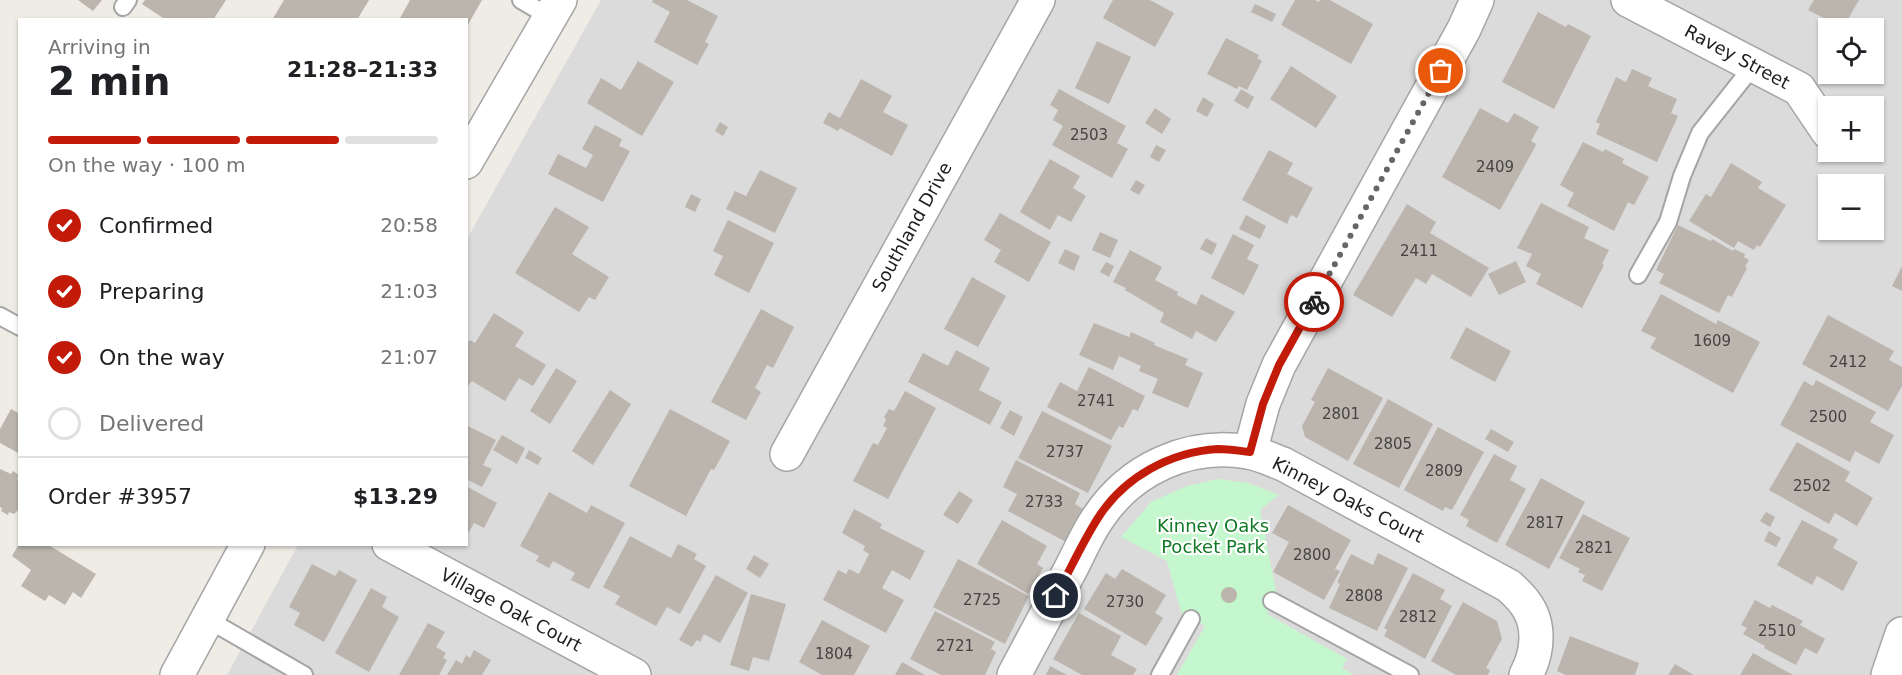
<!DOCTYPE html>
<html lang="en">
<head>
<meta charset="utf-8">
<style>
	body { margin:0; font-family:"DejaVu Sans",sans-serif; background:#f6f6f6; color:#202124; height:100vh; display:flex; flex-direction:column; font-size:22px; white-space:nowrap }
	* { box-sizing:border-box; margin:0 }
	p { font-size:20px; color:#757577 }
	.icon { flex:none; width:33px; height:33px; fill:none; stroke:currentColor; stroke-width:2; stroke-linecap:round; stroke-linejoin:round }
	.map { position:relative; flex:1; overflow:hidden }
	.drawer { position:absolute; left:18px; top:18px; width:450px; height:528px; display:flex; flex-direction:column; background:#fff; border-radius:0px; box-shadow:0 2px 4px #0004 }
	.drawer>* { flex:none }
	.buttons { position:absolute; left:1818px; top:18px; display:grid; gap:12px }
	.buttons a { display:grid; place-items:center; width:66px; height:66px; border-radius:0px; background:#fff; box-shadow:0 2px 4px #0004; font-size:30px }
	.pin { position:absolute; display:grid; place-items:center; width:51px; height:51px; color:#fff; margin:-26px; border:3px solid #fff; border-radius:50%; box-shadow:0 2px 6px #0007 }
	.courier { position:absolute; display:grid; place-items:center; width:60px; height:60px; margin:-30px; border:4px solid #c31b0a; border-radius:50%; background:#fff; color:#222; box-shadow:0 2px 8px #0007 }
	.headline em { font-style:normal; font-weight:700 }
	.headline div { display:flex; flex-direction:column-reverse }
	.headline { display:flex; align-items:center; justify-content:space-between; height:102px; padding:0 30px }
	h1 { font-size:39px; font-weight:700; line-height:45px }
	.bar { display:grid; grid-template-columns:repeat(4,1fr); gap:9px 6px; align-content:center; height:72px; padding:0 30px }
	.bar i { height:8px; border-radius:4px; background:#e0e0e0 }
	.bar .selected { background:#c31b0a }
	.bar p { grid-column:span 4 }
	.line { display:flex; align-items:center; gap:15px; padding:0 30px; border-top:2px solid #e0e0e0 }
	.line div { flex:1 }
	ol { padding:0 30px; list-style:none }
	li { display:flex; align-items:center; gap:18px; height:66px }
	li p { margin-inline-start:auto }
	li .icon { padding:6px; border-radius:50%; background:#c31b0a; color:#fff; stroke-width:4 }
	li:last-child { color:#757577 }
	li i { width:33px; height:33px; border:3px solid #e0e0e0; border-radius:50% }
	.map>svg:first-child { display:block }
</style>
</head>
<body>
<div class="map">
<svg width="1902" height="675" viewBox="0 0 1902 675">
	<rect width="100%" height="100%" fill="#efece5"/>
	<path fill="#dcdbdb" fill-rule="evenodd" d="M601 0H1902V675H227L298 545 466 544 467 239ZM1828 28H1874V74H1828ZM1828 106H1874V152H1828ZM1828 184H1874V230H1828Z"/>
	<path fill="#c4f7cd" d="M1218 479 1248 483 1279 495 1260 510 1277 596 1267 614 1347 659 1342 668 1354 675H1177L1205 626 1181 612 1167 561 1121 537 1151 502 1187 486Z"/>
	<g fill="#bbb5ae">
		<path d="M78 0H102L93 11Z"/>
		<path d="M145 0H226L213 20H166L142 4Z"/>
		<path d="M284 0H369L357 20H272Z"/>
		<path d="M410 0H482L466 28V20H399Z"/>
		<path d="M653 0H687L718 16 705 42 709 44 697 65 654 42 670 12 652 2Z"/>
		<path d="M1113 0H1150L1174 13 1155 47 1103 18Z"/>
		<path d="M1295 0H1315L1319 2 1320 0H1330L1373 24 1351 64 1281 25Z"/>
		<path d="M1814 0H1859L1843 28 1808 10Z"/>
		<path d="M1255 4 1276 14 1272 22 1251 12Z"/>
		<path d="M1538 12 1566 27 1568 24 1591 36 1554 109 1502 82Z"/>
		<path d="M1226 38 1259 55 1257 58 1262 61 1247 90 1239 86 1237 89 1207 74Z"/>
		<path d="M1097 41 1131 57 1109 104 1075 88Z"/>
		<path d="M638 61 674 82 642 136 587 103 601 78 621 90Z"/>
		<path d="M1291 66 1337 96 1316 128 1270 99Z"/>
		<path d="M1632 69 1652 78 1648 86 1677 99 1671 113 1678 116 1657 162 1596 134 1600 124 1596 122 1616 77 1626 82Z"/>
		<path d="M861 79 892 96 883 112 908 125 892 156 840 128 838 131 823 123 829 112 840 118Z"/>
		<path d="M1059 89 1126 126 1117 143 1128 149 1112 178 1052 145 1063 126 1053 120 1058 110 1050 105Z"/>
		<path d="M1241 89 1254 97 1248 109 1234 101Z"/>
		<path d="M1203 97 1214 104 1207 117 1196 111Z"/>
		<path d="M1155 108 1171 119 1162 134 1145 123Z"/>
		<path d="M1480 108 1508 123 1514 113 1539 127 1531 141 1536 144 1535 147 1500 210 1442 177Z"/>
		<path d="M720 122 728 127 723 136 715 131Z"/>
		<path d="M595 125 622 139 619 146 630 151 603 202 548 174 558 154 586 168 593 155 582 149Z"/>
		<path d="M1583 142 1603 152 1605 149 1624 159 1622 163 1649 177 1634 205 1628 202 1614 231 1567 206 1574 193 1560 185Z"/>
		<path d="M1156 145 1166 150 1159 162 1150 157Z"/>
		<path d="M1269 150 1293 163 1287 174 1313 188 1297 218 1291 215 1287 224 1242 200Z"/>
		<path d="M1050 159 1080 176 1073 188 1086 196 1071 222 1058 215 1050 230 1020 212Z"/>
		<path d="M1731 163 1762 182 1758 188 1786 205 1760 247 1757 245 1754 250 1738 241 1734 248 1689 221 1706 194 1711 197Z"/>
		<path d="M760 170 797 188 775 233 726 209 735 191 746 196Z"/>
		<path d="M1136 180 1145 185 1139 195 1130 190Z"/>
		<path d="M691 194 701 199 695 212 685 207Z"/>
		<path d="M1541 203 1589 227 1584 238 1609 250 1602 264 1604 265 1582 308 1536 284 1541 274 1526 266 1532 254 1517 248Z"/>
		<path d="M1407 204 1436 222 1430 233 1489 268 1471 297 1432 274 1426 284 1416 278 1392 317 1353 295Z"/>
		<path d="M555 207 589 227 572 254 609 277 595 300 589 297 579 312 515 273Z"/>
		<path d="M1000 213 1051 242 1029 282 994 262 1001 250 984 240Z"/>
		<path d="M1246 215 1266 226 1260 239 1239 229Z"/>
		<path d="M728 220 774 243 749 293 714 275 723 256 713 251Z"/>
		<path d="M1678 225 1711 241 1712 239 1733 251 1734 249 1745 254 1744 257 1749 260 1745 267 1747 268 1732 297 1728 295 1719 313 1659 283 1664 274 1656 270Z"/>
		<path d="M1100 232 1118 240 1110 258 1092 250Z"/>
		<path d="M1233 234 1254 245 1247 259 1259 265 1244 295 1211 278Z"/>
		<path d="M1206 238 1217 244 1212 255 1200 249Z"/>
		<path d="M1065 249 1080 256 1074 271 1058 263Z"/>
		<path d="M1130 250 1162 267 1155 280 1178 292 1177 295 1196 305 1201 294 1235 312 1216 342 1196 331 1192 339 1160 322 1164 313 1125 290 1126 288 1113 282Z"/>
		<path d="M1516 261 1526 282 1499 295 1488 274Z"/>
		<path d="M1106 262 1114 266 1109 277 1100 272Z"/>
		<path d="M1902 266V291L1892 286Z"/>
		<path d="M972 277 1006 296 978 347 944 329Z"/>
		<path d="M1661 294 1716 324 1718 320 1760 342 1733 393 1650 348 1656 338 1641 331Z"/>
		<path d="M761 309 794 327 773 368 767 365 755 388 761 392 746 420 711 402Z"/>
		<path d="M494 313 524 332 515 346 546 365 533 386 519 378 505 401 472 381 468 386 466 384V345L470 340 475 343Z"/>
		<path d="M1828 315 1894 351 1889 360 1902 367V386L1888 411 1802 364Z"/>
		<path d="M1094 323 1129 337 1131 332 1155 343 1154 345 1188 359 1185 365 1203 373 1188 408 1152 393 1158 379 1139 371 1141 366 1119 356 1113 370 1079 355Z"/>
		<path d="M1466 327 1511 351 1495 382 1450 358Z"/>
		<path d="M956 350 990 368 979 390 1002 402 990 425 908 382 923 353 948 366Z"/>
		<path d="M1089 367 1145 396 1138 411 1133 409 1123 428 1119 426 1111 440 1047 407 1060 382 1077 391Z"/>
		<path d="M556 368 577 381 550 424 530 411Z"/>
		<path d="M1328 368 1383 398 1348 461 1305 437 1302 426 1315 402 1311 400Z"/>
		<path d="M1816 380 1876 412 1870 422 1894 435 1879 464 1855 451 1850 462 1780 425 1804 381 1813 386Z"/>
		<path d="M610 390 631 404 593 465 572 451Z"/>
		<path d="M905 391 936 408 888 499 853 481 873 443 878 445 887 428 883 426 886 419 884 417 889 409 894 411Z"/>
		<path d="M1388 399 1433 424 1399 488 1353 464Z"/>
		<path d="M11 409 20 414V454L0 443V429Z"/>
		<path d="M670 409 730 441 714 470 711 469 686 516 629 486Z"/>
		<path d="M1010 410 1023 417 1014 436 1000 428Z"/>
		<path d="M1042 411 1112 446 1088 493 1018 458Z"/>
		<path d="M466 425 496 440 483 465 492 469 482 487 466 479Z"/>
		<path d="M1438 427 1484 452 1452 510 1445 507 1443 511 1404 490Z"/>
		<path d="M1491 429 1514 442 1508 452 1485 439Z"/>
		<path d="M502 435 525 448 517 464 493 450Z"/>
		<path d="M1797 442 1850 472 1845 481 1873 498 1857 526 1835 513 1829 524 1769 490Z"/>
		<path d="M529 450 542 458 538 465 525 458Z"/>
		<path d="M1494 454 1517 466 1510 480 1526 489 1497 543 1466 526 1469 520 1460 515Z"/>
		<path d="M1016 460 1080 493 1075 504 1083 509 1066 542 1008 511 1017 494 1003 487Z"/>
		<path d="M0 469 11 474 13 471 19 475 17 479 20 480V508L14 514 9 512 8 515 1 511 2 508 0 507Z"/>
		<path d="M1541 478 1585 502 1549 569 1505 545Z"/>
		<path d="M466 486 497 503 484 528 474 523 466 537Z"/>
		<path d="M959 491 973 500 958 524 943 515Z"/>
		<path d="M549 492 587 513 591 505 625 523 589 589 571 580 575 573 553 561 549 568 536 561 539 556 520 546Z"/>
		<path d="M1288 505 1351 540 1335 569 1340 571 1324 600 1273 572 1289 542 1272 533Z"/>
		<path d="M854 509 882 524 880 528 925 551 910 580 892 570 882 588 904 600 886 633 823 600 838 570 846 574 849 569 859 574 869 554 863 550 865 546 842 533Z"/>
		<path d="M1766 512 1775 517 1770 527 1760 521Z"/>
		<path d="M1583 514 1630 538 1602 591 1582 581 1585 575 1578 572 1580 569 1559 558Z"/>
		<path d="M1002 520 1047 546 1037 564 1043 568 1028 594 977 564Z"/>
		<path d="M1802 520 1838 539 1833 548 1858 562 1843 591 1817 576 1812 585 1777 565Z"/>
		<path d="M1769 531 1781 538 1776 547 1764 541Z"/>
		<path d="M630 536 671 558 678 544 697 554 694 559 706 566 680 614 667 607 656 626 615 604 620 596 603 587Z"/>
		<path d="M19 544H47L96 574 81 598 73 592 65 605 49 595 45 601 21 586 31 570 12 556Z"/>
		<path d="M1378 553 1408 568 1377 631 1329 608 1340 584 1337 582 1351 554 1373 565Z"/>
		<path d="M754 555 769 564 760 578 746 569Z"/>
		<path d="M958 559 1029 596 1005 644 933 607Z"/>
		<path d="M312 564 335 576 339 570 357 580 324 642 294 625 300 613 289 607Z"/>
		<path d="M1122 569 1166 595 1155 613 1163 618 1146 646 1084 609 1106 573 1115 579Z"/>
		<path d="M1413 573 1445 590 1440 599 1452 606 1425 659 1384 636 1387 630 1384 628Z"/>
		<path d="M716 575 748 593 720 643 704 634 700 642 697 640 692 647 679 640Z"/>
		<circle cx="1229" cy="595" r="8"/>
		<path d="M371 588 387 597 382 607 399 617 369 672 335 653Z"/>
		<path d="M751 594 786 604 769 661 753 657 749 671 730 665Z"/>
		<path d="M1755 600 1770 608 1772 605 1803 621 1800 625 1825 639 1817 654 1805 648 1796 665 1764 648 1765 646 1743 634 1747 628 1741 625Z"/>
		<path d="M1463 602 1497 621 1502 639 1486 668 1490 670 1488 675H1456L1431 661Z"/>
		<path d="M935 611 995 642 991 649 996 652 985 675H941L910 659Z"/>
		<path d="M1079 613 1121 636 1111 655 1137 669 1133 675H1082L1053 659Z"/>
		<path d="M822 620 870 646 854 675H822L799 662Z"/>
		<path d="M428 623 445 632 436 647 446 653 443 658 447 660 439 675H399Z"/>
		<path d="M1570 636 1639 663 1635 675H1566L1557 671Z"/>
		<path d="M474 650 491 660 482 675H447L456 660 462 664 466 655 470 658Z"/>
		<path d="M1753 653 1793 675H1740Z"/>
		<path d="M902 662 925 675H895Z"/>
		<path d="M1675 664 1694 675H1668Z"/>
		<path d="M1050 666 1067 675H1046Z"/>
	</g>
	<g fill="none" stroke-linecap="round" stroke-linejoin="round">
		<g stroke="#a5a5a5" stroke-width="20">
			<g id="service">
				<path d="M521 0 550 17"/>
				<path d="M123 7 128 0"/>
				<path d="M1638 275 1668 222 1682 176 1700 133 1753 66"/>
				<path d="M0 316 20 327"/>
				<path d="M1272 601 1410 675"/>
				<path d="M207 619 304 675"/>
				<path d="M1160 675 1191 619"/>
			</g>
		</g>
		<g stroke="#a5a5a5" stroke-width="36">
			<g id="minor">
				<path d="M1628 0 1799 89 1828 132"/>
				<path d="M1250 452 1263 404 1279 365 1464 29 1477 0"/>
				<path d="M787 454 1038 0"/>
				<path d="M389 544 634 675"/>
				<path d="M1014 675C1032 641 1050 608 1068 574 1078 556 1086 535 1098 518 1131 468 1190 442 1248 452 1260 454 1272 460 1283 464L1509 586C1514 591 1521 597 1525 603 1541 624 1538 653 1526 675"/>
				<path d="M1888 675 1902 634"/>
			</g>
		</g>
		<g stroke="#a5a5a5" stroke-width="36">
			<g id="tertiary">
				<path d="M466 162 560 0"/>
				<path d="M177 675 248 544"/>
			</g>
		</g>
		<use href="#service" stroke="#fff" stroke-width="16"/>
		<use href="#minor" stroke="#fff" stroke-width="33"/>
		<use href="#tertiary" stroke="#fff" stroke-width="33"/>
	</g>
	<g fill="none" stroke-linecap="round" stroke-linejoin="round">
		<path stroke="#676664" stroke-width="6" stroke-dasharray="0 10.8" d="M1314 302 1441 71"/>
		<path stroke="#c31b0a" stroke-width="8" d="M1056 596C1070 570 1082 543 1098 518 1124 477 1170 452 1218 449 1229 449 1240 451 1250 452L1263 404 1279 365 1314 302"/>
	</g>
	<g text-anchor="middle" stroke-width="4.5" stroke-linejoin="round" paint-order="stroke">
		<g font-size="15" fill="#454442">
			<text x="1089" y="140">2503</text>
			<text x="1495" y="172">2409</text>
			<text x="1419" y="256">2411</text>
			<text x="1712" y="346">1609</text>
			<text x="1848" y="367">2412</text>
			<text x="1096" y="406">2741</text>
			<text x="1341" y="419">2801</text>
			<text x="1828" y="422">2500</text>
			<text x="1393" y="449">2805</text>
			<text x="1065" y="457">2737</text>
			<text x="1444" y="476">2809</text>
			<text x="1812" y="491">2502</text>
			<text x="1044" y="507">2733</text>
			<text x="1545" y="528">2817</text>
			<text x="1594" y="553">2821</text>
			<text x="1312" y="560">2800</text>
			<text x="1364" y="601">2808</text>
			<text x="982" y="605">2725</text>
			<text x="1125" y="607">2730</text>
			<text x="1418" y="622">2812</text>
			<text x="1777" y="636">2510</text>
			<text x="955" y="651">2721</text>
			<text x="834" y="659">1804</text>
		</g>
		<g font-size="18" fill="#1e1e1e" stroke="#fff">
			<text transform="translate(1737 57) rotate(28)" y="6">Ravey Street</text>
			<text transform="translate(912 227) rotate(-61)" y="6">Southland Drive</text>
			<text transform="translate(1348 500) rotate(27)" y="6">Kinney Oaks Court</text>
			<text transform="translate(511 610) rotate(28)" y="6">Village Oak Court</text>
		</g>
		<g font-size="18" fill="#117823" stroke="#fff">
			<text x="1213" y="532">Kinney Oaks<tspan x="1213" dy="21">Pocket Park</tspan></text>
		</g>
	</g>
</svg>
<div class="buttons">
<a><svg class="icon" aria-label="locate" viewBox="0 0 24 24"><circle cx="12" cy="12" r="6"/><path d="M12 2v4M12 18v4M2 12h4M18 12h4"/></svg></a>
<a>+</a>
<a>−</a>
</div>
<div class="pin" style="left:1441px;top:71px;background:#ea580c"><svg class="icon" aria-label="bag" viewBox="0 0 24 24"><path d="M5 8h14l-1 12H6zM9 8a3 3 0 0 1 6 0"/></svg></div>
<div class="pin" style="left:1056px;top:596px;background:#1f2937"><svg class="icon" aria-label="home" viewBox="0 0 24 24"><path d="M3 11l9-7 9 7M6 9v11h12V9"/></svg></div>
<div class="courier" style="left:1314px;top:302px"><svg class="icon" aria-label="bike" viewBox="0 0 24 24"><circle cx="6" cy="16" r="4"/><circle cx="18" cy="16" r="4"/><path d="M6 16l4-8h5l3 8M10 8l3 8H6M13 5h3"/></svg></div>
<section class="drawer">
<div class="headline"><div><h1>2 min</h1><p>Arriving in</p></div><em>21:28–21:33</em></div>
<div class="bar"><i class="selected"></i><i class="selected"></i><i class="selected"></i><i></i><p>On the way · 100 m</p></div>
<ol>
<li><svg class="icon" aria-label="check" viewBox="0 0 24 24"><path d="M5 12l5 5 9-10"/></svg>Confirmed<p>20:58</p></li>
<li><svg class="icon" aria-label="check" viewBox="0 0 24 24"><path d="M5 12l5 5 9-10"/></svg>Preparing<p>21:03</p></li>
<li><svg class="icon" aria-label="check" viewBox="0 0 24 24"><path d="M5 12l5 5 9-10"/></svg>On the way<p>21:07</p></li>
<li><i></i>Delivered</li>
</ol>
<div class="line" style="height:78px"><div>Order #3957</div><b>$13.29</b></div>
</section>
</div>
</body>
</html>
